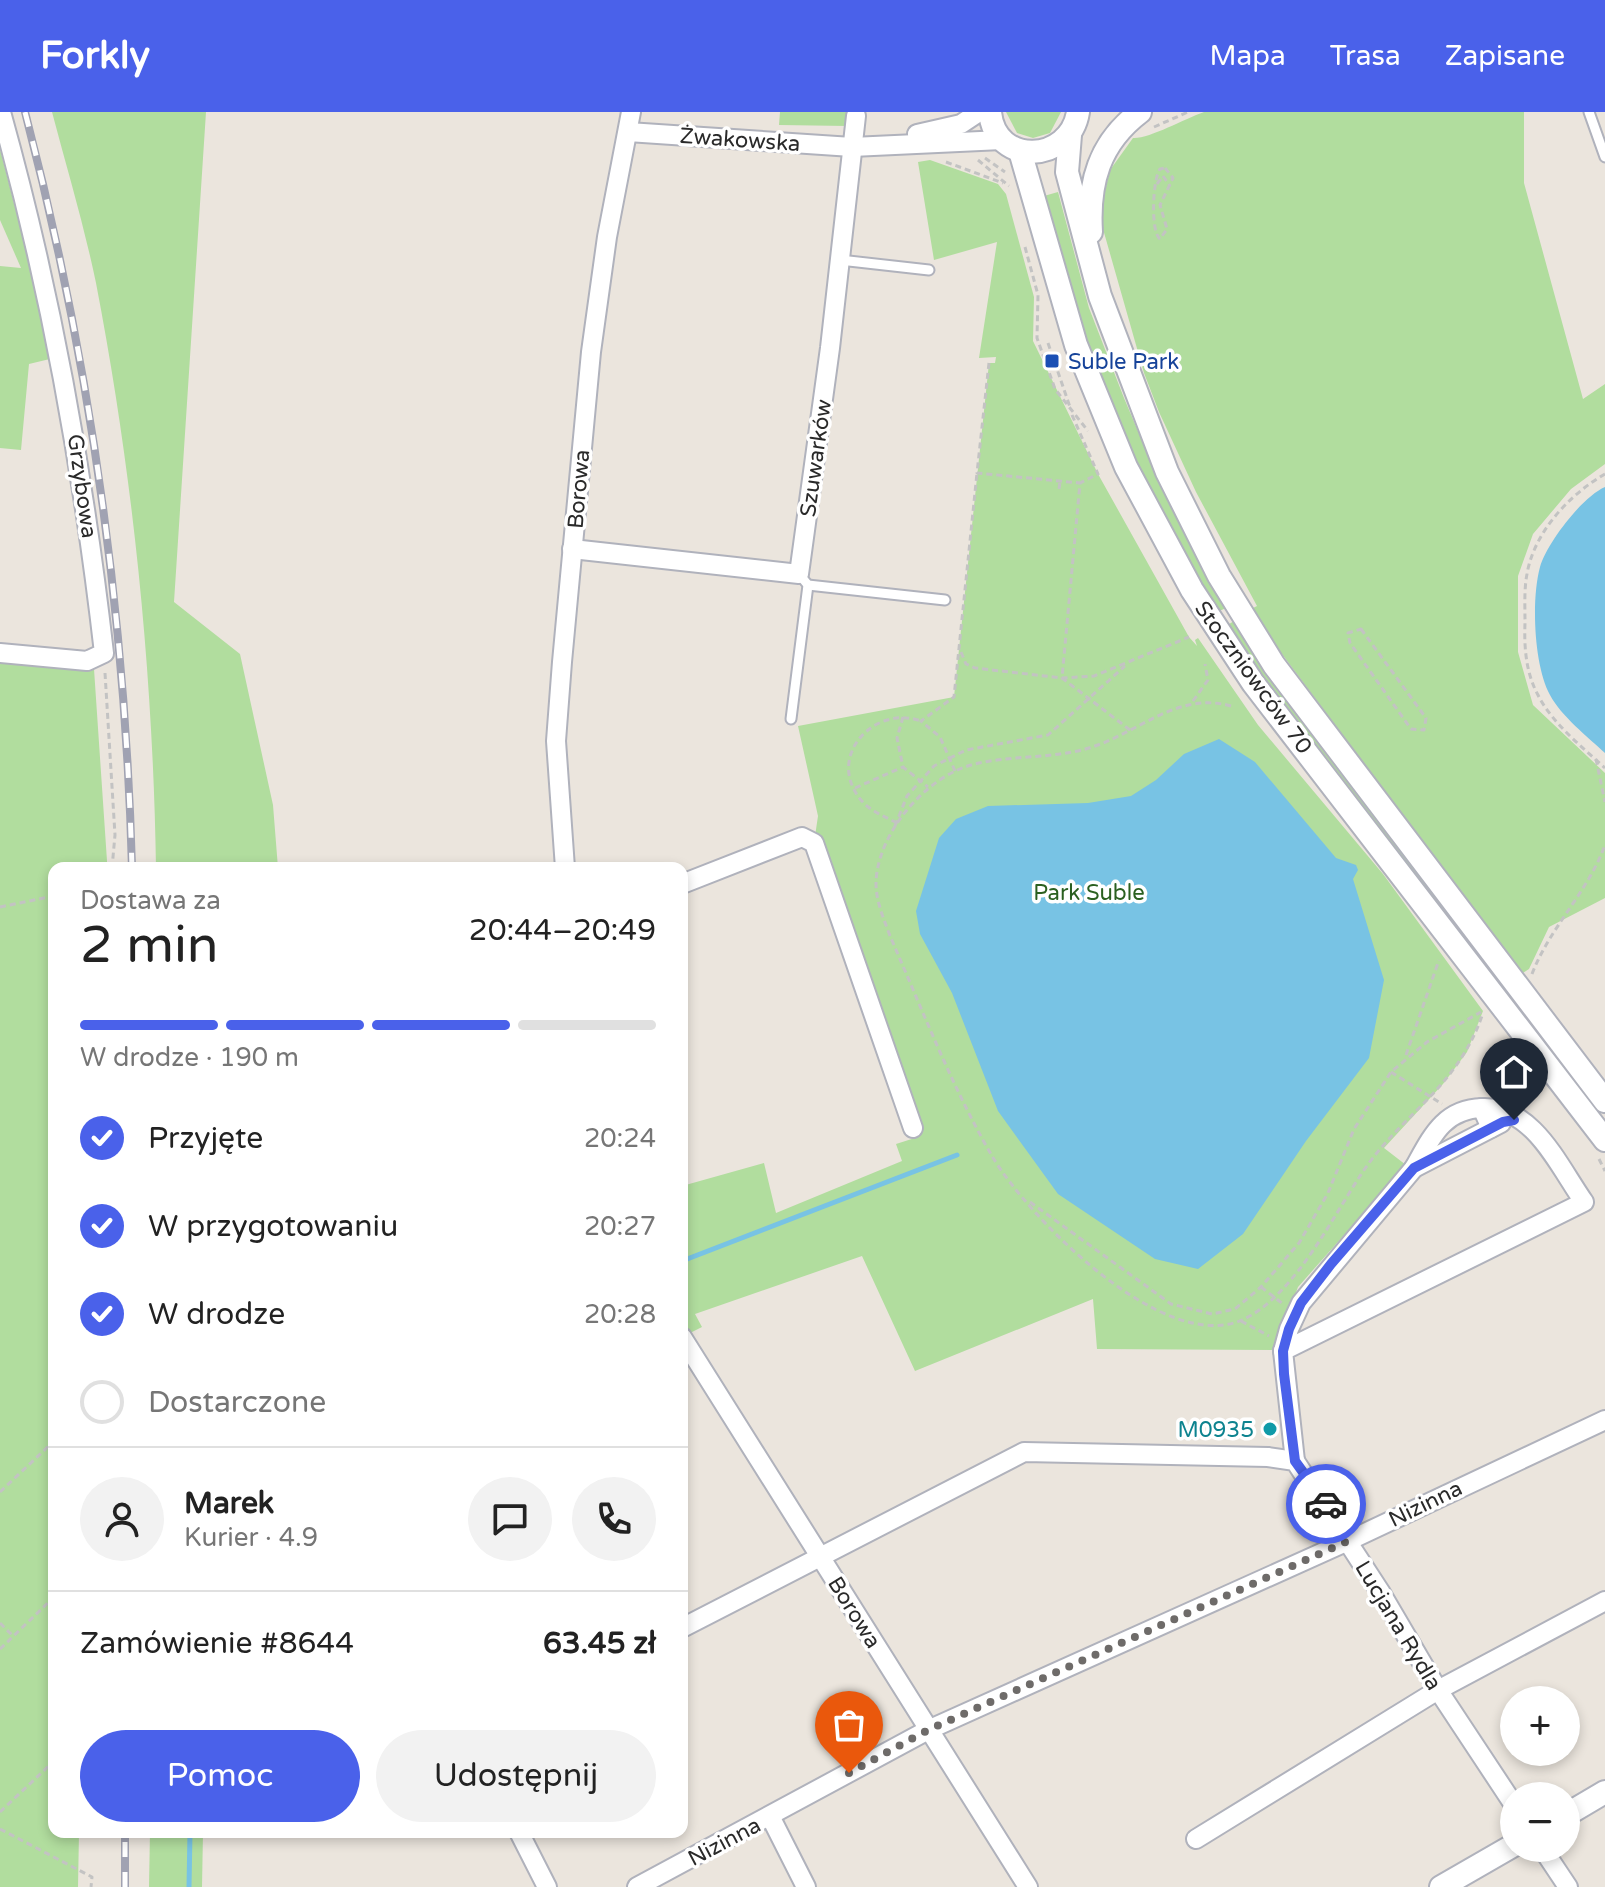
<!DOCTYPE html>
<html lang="pl">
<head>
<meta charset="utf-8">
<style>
	body { margin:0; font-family:"Varela Round",sans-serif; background:#f2f2f2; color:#222; height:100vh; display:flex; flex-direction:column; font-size:30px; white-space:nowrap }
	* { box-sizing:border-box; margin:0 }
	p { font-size:26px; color:#767676 }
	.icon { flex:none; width:44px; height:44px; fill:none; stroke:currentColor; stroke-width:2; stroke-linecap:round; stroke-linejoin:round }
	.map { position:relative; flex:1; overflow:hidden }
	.panel { position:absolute; left:48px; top:750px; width:640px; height:976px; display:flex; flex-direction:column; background:#fff; border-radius:16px; box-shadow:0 4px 12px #0003 }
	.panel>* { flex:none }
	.buttons { position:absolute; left:1500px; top:1574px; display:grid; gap:16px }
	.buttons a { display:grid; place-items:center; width:80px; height:80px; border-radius:50%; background:#fff; box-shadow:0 4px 12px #0003; font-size:40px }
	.pin { position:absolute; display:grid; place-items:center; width:68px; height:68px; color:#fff; margin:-82px -34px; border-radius:50% 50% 50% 0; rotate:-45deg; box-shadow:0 0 8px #0007 }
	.pin .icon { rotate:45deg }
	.courier { position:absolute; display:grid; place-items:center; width:80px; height:80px; margin:-40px; border:6px solid #4a61ea; border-radius:50%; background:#fff; color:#222; box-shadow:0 2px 10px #0007 }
	.headline em { font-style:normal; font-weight:600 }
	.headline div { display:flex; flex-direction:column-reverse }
	.headline { display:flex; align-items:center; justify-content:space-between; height:136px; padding:0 32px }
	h1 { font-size:52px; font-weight:600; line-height:60px }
	.bar { display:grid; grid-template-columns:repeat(4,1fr); gap:12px 8px; align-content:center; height:96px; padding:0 32px }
	.bar i { height:10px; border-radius:6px; background:#e0e0e0 }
	.bar .selected { background:#4a61ea }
	.bar p { grid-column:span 4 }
	.line { display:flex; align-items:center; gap:20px; padding:0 32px; border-top:2px solid #e0e0e0 }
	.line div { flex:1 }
	.round { display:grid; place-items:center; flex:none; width:84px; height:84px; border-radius:42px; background:#f2f2f2 }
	ol { padding:0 32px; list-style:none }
	li { display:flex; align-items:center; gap:24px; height:88px }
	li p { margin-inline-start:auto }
	li .icon { padding:8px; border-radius:50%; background:#4a61ea; color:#fff; stroke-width:4 }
	li:last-child { color:#767676 }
	li i { width:44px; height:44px; border:4px solid #e0e0e0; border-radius:50% }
	.cta { display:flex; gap:16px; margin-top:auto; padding:16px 32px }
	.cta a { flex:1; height:92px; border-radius:48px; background:#4a61ea; color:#fff; font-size:32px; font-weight:600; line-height:92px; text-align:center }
	.cta a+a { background:#f2f2f2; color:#222 }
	header { display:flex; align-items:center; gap:48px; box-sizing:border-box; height:112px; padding:0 40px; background:#4a61ea; color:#fff }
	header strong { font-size:38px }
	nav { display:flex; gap:44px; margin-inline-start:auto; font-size:28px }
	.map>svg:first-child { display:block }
</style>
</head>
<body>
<header>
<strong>Forkly</strong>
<nav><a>Mapa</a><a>Trasa</a><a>Zapisane</a></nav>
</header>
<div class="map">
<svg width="1605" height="1775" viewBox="0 0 1605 1775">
	<rect width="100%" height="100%" fill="#ebe5dd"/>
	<g fill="#b1dd9e">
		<path d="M52 0H206L174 490 240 542 273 693 278 756H156C153 560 133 363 96 171 84 113 67 57 52 0Z"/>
		<path d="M780 0H853L848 14 779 13Z"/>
		<path d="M1006 0H1061L1050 21 1033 26 1017 21Z"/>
		<path d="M1204 0H1524V71L1583 287 1605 272V352L1571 377 1533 422 1518 464V540L1533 593 1605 661V786L1549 815 1529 857 1521 862 1249 498 1257 494 1196 380 1159 300 1144 261 1103 117V87L1110 58 1133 26C1149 27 1184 7 1204 0Z"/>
		<path d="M0 37 54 246 29 252 21 338 0 336V154L21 156 0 108Z"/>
		<path d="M930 48 998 72 1006 82 1034 185 1033 229 1098 362 1189 525 1197 534 1195 528 1198 526 1258 613 1383 762 1483 899 1467 940 1443 972 1384 1036 1406 1053 1298 1175 1275 1238 1097 1237 1093 1187 915 1259 862 1144 695 1202 702 1215 690 1221 682 1205V1074L764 1051 776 1101 902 1049 896 1032 918 1025 814 731 818 704 798 614 954 585 989 251H995L996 245 979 246 997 130 934 148 918 50Z"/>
		<path d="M1058 80 1089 196 1124 286 1154 357 1226 496 1217 500C1178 433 1141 365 1111 293 1083 225 1064 154 1044 84Z"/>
		<path d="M1234 509 1268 560 1507 877 1503 879 1260 562 1226 514Z"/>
		<path d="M0 548 94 557 107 749V756H54V1720H79L78 1775H0Z"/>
		<path d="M150 1720H203L202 1775H149Z"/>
	</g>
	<g fill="#78c3e4">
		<path d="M1605 375V641C1588 625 1561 604 1550 583 1534 554 1531 488 1540 455 1547 431 1582 385 1605 375Z"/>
		<path d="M1219 627 1255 650 1336 746 1356 753 1358 758 1353 767 1384 868 1369 946 1306 1029 1243 1122 1198 1157 1155 1147 1058 1082 998 999 952 881 920 822 916 799 939 726 956 707 988 694 1088 691 1131 684 1156 668 1184 642Z"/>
	</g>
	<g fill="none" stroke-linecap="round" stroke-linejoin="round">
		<g stroke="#78c3e4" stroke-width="5">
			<path d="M682 1149 957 1043"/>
			<path d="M189 1775 190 1720"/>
		</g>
		<g stroke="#b0b2bc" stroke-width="13">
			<g id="service">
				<path d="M1589 0 1605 45"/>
				<path d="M840 148 929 158"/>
				<path d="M808 473 945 488"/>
				<path d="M791 607 808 473 799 462"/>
			</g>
		</g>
		<g stroke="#b0b2bc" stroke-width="22">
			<g id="minor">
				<path d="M628 20 852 35 1002 28"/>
				<path d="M917 22 961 12 979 0"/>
				<path d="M572 437 799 462 830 236 856 4"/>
				<path d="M0 541 87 549 104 541C83 357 51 179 1 0"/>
				<path d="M565 756 556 629 562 550 591 240 607 125 631 0"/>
				<path d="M682 772 802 725 814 731 913 1016"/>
				<path d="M1414 1056C1431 1026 1443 997 1482 996"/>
				<path d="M682 1225 1028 1775"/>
				<path d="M1283 1239 1289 1217 1301 1191 1414 1056 1501 1011"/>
				<path d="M1295 1349 1283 1239 1584 1090C1558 1053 1533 994 1482 996L1491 1016"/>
				<path d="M682 1516 1024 1340 1268 1345 1295 1349 1381 1481 1438 1578 1514 1693"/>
				<path d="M770 1704 806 1775"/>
				<path d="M519 1720 547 1775"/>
				<path d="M1196 1727 1438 1578 1605 1489"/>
				<path d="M1542 1736 1568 1775"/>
				<path d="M637 1775 928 1618 1348 1429 1605 1308"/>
			</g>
		</g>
		<g stroke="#b0b2bc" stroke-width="26">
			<g id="tertiary">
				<path d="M990 0C995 55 1070 51 1078 0"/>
				<path d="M1070 23 1067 60 1100 184 1167 360 1219 464 1274 553 1605 989"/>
				<path d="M1020 39 1076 233 1126 355 1192 478 1253 571 1605 1028"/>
				<path d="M1091 120C1088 71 1099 31 1140 0"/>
				<path d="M1566 1703 1605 1680"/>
				<path d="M1441 1775 1514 1733"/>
			</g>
		</g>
		<g stroke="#c3c3c3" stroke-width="3" stroke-dasharray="6 4" stroke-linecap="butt">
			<path d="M1154 15 1188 0"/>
			<path d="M985 46 1005 60"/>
			<path d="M978 48 1009 74"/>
			<path d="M946 50 1003 71"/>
			<path d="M1165 56 1173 66 1160 93 1167 117 1160 127C1150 119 1153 66 1160 57Z"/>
			<path d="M1157 72 1163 64 1170 74"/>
			<path d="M1025 135 1038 183 1037 226 1055 277 1088 319"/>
			<path d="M1048 231 1070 295"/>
			<path d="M989 251 977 361 1080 371"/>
			<path d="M1072 303 1098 362 1080 371 1062 566 1094 564 1189 525"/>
			<path d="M1605 362C1570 382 1534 420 1527 462 1524 477 1525 495 1525 511 1524 536 1526 561 1538 583 1552 611 1582 635 1605 656"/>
			<path d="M1059 377 1060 369"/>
			<path d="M1361 517 1426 606 1424 618 1411 617 1350 531 1348 521Z"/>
			<path d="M961 540 966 552 975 556 1062 566 1130 618"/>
			<path d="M105 561 115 723 112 756"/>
			<path d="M1193 589 1208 568 1205 552"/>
			<path d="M1231 594C1177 579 1139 621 1089 636 1052 647 1013 643 975 652 927 663 877 721 876 771 876 790 884 807 890 824 922 897 952 975 992 1044 1028 1105 1163 1243 1242 1208 1293 1185 1331 1108 1360 1064 1400 1002 1457 978 1483 901"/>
			<path d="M903 605 897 626 903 655 928 675"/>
			<path d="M1596 647 1605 690"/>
			<path d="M955 659 940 625 921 609 954 585 977 361"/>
			<path d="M855 676 903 655"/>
			<path d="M897 711C884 704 870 699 861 688 825 645 874 592 921 609"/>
			<path d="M895 714 907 684 934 654 966 638 1048 623 1125 554"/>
			<path d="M0 795 54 784"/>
			<path d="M1532 862C1550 815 1588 780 1605 733"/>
			<path d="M1406 943 1439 848"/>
			<path d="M1391 960 1442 992"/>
			<path d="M1599 1047 1605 1059"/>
			<path d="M1030 1090 1171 1192 1212 1202 1235 1197 1261 1175 1299 1131 1328 1081 1354 1017 1391 960 1427 930 1481 900"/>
			<path d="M1261 1175 1283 1192"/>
			<path d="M1241 1209 1269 1224"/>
			<path d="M0 1380 54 1329"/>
			<path d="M0 1511 13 1524"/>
			<path d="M0 1537 54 1485"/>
			<path d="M0 1700 54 1649"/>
			<path d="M0 1717 92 1765 91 1775"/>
		</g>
		<use href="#service" stroke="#fff" stroke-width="9"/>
		<use href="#minor" stroke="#fff" stroke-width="18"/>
		<use href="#tertiary" stroke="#fff" stroke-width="22"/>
		<g stroke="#a0a2b2" stroke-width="8">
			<g id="rail">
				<path d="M25 0C90 249 125 499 132 756"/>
				<path d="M125 1775V1720"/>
			</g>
		</g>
		<use href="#rail" stroke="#fff" stroke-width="5" stroke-dasharray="15" stroke-linecap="butt"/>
	</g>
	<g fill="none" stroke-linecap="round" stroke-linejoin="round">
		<path stroke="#6e6b69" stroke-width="8" stroke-dasharray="0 14.4" d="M849 1661 928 1618 1348 1429 1326 1392"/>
		<path stroke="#4a61ea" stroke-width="10" d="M1326 1392 1295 1349 1284 1262 1283 1239 1289 1217 1301 1191 1331 1152 1414 1056 1503 1010 1514 1008"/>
	</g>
	<rect fill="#1a4fb4" stroke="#fff" stroke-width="3" x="1044" y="241" width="16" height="16" rx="4"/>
	<circle fill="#0f9aa8" stroke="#fff" stroke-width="3" cx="1270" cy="1317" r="8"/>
	<g text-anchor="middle" stroke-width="7" stroke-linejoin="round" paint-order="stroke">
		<g font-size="22" fill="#2a2a2a" stroke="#fff">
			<text transform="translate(740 27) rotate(4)" y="8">Żwakowska</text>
			<text transform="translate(815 346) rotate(-82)" y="8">Szuwarków</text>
			<text transform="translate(83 374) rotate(82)" y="8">Grzybowa</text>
			<text transform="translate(578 377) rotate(-85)" y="8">Borowa</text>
			<text transform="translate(1254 565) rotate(54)" y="8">Stoczniowców 70</text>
			<text transform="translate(1425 1391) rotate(-26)" y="8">Nizinna</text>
			<text transform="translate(855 1500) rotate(58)" y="8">Borowa</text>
			<text transform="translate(1399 1513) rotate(59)" y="8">Lucjana Rydla</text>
			<text transform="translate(724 1729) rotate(-28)" y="8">Nizinna</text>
		</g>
		<g font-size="22" fill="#164399" stroke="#fff" text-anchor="start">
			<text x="1068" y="257">Suble Park</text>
		</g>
		<g font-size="22" fill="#2b6020" stroke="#fff">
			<text x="1089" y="788">Park Suble</text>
		</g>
		<g font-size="22" fill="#0d838f" stroke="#fff" text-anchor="end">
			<text x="1254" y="1325">M0935</text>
		</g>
	</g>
</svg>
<div class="buttons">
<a>+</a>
<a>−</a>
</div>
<div class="pin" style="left:849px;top:1661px;background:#ea580c"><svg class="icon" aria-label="bag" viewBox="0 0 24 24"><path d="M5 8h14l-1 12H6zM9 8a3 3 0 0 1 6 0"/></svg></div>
<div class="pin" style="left:1514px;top:1008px;background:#1f2937"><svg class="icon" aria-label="home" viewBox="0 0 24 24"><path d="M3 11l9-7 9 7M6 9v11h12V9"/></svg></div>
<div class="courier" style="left:1326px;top:1392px"><svg class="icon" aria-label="car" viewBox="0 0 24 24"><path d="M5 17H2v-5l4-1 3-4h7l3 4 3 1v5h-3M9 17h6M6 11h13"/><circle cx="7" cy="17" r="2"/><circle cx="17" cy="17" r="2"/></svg></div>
<section class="panel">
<div class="headline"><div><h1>2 min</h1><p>Dostawa za</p></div><em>20:44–20:49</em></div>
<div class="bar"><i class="selected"></i><i class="selected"></i><i class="selected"></i><i></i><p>W drodze · 190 m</p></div>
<ol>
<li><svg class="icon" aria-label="check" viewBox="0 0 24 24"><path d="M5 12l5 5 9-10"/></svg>Przyjęte<p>20:24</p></li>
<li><svg class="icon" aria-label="check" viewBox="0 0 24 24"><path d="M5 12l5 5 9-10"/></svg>W przygotowaniu<p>20:27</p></li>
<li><svg class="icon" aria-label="check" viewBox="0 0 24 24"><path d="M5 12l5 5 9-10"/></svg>W drodze<p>20:28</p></li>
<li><i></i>Dostarczone</li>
</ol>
<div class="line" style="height:144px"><a class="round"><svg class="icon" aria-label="person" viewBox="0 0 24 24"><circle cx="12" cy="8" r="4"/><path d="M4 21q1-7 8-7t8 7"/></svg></a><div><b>Marek</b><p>Kurier · 4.9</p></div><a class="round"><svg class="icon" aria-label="chat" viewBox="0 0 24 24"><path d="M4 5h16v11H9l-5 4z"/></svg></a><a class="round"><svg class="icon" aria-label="phone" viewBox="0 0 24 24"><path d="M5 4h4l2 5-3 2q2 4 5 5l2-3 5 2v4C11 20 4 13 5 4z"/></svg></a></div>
<div class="line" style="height:104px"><div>Zamówienie #8644</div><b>63.45 zł</b></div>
<div class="cta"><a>Pomoc</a><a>Udostępnij</a></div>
</section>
</div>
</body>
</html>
